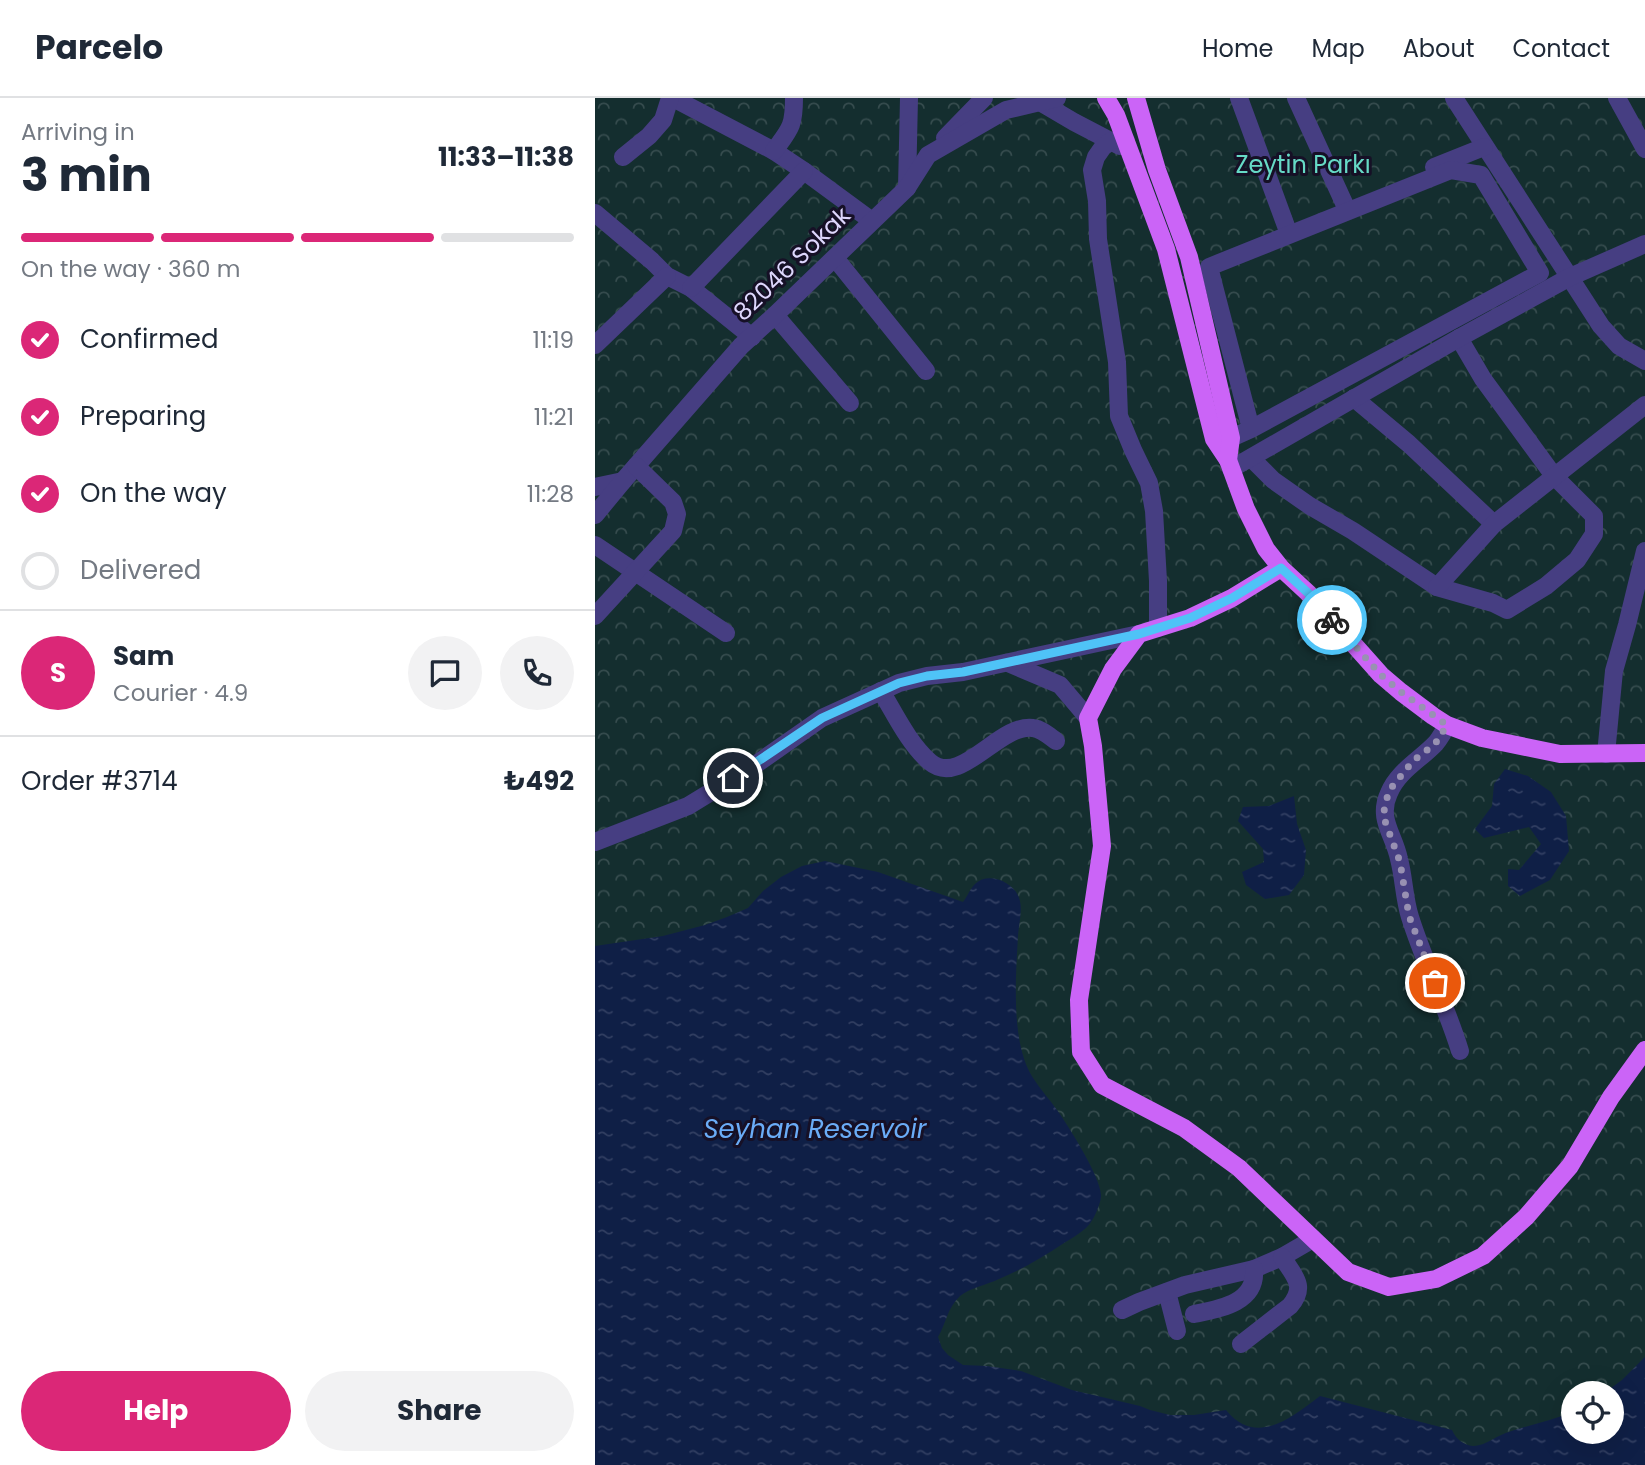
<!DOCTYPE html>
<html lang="en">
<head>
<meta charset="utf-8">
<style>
	body { margin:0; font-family:Poppins,sans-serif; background:#f2f2f3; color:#1f2937; height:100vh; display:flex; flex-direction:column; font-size:26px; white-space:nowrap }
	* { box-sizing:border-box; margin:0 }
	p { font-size:23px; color:#747a83 }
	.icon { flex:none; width:38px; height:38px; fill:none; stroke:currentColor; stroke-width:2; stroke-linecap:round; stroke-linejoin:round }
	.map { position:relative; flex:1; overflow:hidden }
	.drawer { display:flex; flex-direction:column; background:#fff; width:595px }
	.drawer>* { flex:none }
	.buttons { position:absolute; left:966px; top:1283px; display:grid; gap:14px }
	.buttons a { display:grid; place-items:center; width:63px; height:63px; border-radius:50%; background:#fff; box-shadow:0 7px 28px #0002; font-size:35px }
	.pin { position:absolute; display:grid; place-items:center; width:60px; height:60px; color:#fff; margin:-30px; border:4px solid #fff; border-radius:50%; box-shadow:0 2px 7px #0007 }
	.courier { position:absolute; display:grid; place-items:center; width:70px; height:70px; margin:-35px; border:5px solid #4fc3f7; border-radius:50%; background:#fff; color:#222; box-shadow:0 2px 9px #0007 }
	.overview em { font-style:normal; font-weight:700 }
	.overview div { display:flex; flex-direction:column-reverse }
	.overview { display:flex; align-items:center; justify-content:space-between; height:119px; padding:0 21px }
	h1 { font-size:46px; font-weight:700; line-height:52px }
	.bar { display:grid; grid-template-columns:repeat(4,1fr); gap:10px 7px; align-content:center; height:84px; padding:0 21px }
	.bar i { height:9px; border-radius:5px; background:#e0e1e3 }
	.bar .selected { background:#db2777 }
	.bar p { grid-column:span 4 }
	.line { display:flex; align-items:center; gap:18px; padding:0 21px; border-top:2px solid #e0e1e3 }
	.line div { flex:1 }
	.round { display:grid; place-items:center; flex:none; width:74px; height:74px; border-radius:37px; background:#f2f2f3 }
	ol { padding:0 21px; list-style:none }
	li { display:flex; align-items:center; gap:21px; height:77px }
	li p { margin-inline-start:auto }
	li .icon { padding:7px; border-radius:50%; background:#db2777; color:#fff; stroke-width:4 }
	li:last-child { color:#747a83 }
	li i { width:38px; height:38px; border:4px solid #e0e1e3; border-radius:50% }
	.cta { display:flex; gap:14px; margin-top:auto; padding:14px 21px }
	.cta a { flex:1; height:80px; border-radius:42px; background:#db2777; color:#fff; font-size:28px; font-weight:700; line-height:80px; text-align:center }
	.cta a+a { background:#f2f2f3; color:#1f2937 }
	header { display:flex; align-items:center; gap:42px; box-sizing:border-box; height:98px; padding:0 35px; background:#fff; border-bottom:2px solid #e0e1e3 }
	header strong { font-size:33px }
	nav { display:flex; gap:38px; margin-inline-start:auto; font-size:24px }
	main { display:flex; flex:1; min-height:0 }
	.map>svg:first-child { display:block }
</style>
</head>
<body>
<header>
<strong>Parcelo</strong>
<nav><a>Home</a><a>Map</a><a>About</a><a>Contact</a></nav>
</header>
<main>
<section class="drawer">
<div class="overview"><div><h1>3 min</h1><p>Arriving in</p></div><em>11:33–11:38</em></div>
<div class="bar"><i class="selected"></i><i class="selected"></i><i class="selected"></i><i></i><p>On the way · 360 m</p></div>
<ol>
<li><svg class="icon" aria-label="check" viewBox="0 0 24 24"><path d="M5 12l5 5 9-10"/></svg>Confirmed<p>11:19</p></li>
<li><svg class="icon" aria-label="check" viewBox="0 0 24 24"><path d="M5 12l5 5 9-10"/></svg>Preparing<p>11:21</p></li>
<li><svg class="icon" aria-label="check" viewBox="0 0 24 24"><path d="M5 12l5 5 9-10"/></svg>On the way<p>11:28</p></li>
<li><i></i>Delivered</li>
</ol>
<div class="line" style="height:126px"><b class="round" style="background:#db2777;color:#fff">S</b><div><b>Sam</b><p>Courier · 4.9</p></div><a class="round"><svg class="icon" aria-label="chat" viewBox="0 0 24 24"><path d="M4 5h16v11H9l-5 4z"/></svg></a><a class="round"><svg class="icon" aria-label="phone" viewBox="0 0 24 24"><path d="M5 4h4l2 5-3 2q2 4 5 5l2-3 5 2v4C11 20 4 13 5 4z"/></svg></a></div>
<div class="line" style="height:91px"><div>Order #3714</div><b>₺492</b></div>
<div class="cta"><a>Help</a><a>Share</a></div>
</section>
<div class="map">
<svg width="1050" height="1367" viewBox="0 0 1050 1367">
	<defs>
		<pattern id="forest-crowns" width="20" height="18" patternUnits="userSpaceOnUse" patternTransform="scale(1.75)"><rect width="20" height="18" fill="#142e2f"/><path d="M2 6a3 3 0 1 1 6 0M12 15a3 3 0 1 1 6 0" fill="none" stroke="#364c4e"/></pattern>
		<pattern id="water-ripples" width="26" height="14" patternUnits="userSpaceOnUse" patternTransform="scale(1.75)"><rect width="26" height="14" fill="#0f1f46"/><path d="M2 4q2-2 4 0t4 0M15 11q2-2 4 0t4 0" fill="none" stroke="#323f62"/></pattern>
	</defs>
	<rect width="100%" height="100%" fill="#161026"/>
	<path fill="url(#forest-crowns)" fill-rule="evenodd" d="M0 0H1050V1367H0ZM978 1295H1017V1334H978Z"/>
	<g fill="url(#water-ripples)">
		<path d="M910 671 933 678 956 694 971 718 974 753 955 782 925 798 913 788V771L924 772 946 746 934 729 889 740 880 731 897 708 899 686Z"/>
		<path d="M699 698 702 726 711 752 709 777 694 797 670 801 651 787 647 774 669 764 668 751 643 723 648 709 674 708Z"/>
		<path d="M230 763 283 774 368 804C372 799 375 791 380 786 393 773 419 784 424 800 428 810 424 826 423 837 421 878 416 936 434 973 442 988 453 999 462 1012 474 1029 505 1078 506 1097 506 1100 505 1105 504 1107 501 1116 497 1124 491 1130 484 1136 476 1141 469 1145 448 1159 426 1172 404 1181 391 1187 375 1190 365 1198 352 1210 351 1226 343 1239L347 1250 353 1257 368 1267 392 1268 426 1273 477 1292 545 1308 555 1312 575 1317H599L631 1312C661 1349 696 1320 725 1298L857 1332C861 1341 868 1347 878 1348 887 1348 896 1342 904 1338 928 1327 954 1325 978 1313V1334H1017V1295H1009L1027 1282 1050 1259V1367H0V848L68 838 110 827 132 819 153 810 168 793 186 779 207 768Z"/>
	</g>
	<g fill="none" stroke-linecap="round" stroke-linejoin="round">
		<g stroke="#463e82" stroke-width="18">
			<path d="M78 0 179 53 209 73 277 123"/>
			<path d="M644 0 691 128"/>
			<path d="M701 0 749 105"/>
			<path d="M859 0 1006 228 1024 248 1050 263"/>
			<path d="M1022 0 1050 51"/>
			<path d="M445 4 479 24 525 48"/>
			<path d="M350 40 389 0"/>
			<path d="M516 43 508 49 501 59 497 72 502 103 503 141 522 264 524 318 538 352 554 385 559 413 563 483V530"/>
			<path d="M179 53C195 31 199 29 199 0"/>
			<path d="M28 59 54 38 68 22 75 0"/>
			<path d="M839 69 889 49"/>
			<path d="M312 90 314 0"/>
			<path d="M0 115 57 163 72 178 96 190 157 239"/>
			<path d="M240 160 331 273"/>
			<path d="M96 190 209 73"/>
			<path d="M180 217 255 305"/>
			<path d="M0 247 72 178"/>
			<path d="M759 300 814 346 899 426"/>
			<path d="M636 340 656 331 945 175 886 77 856 72 614 169 656 331"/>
			<path d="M656 360 678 382 715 408 758 433 842 489 898 505 912 512 951 488 982 462 999 436V418L959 378 888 281 864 240"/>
			<path d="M636 371 864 240 975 179 1050 146"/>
			<path d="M0 389 28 383"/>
			<path d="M0 417 28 383 146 248 180 217 312 90 333 57 411 12 462 0"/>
			<path d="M0 447 131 535"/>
			<path d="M842 489 899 426 1050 307"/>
			<path d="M0 518 78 433 82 416 78 404 41 368"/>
			<path d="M413 565 465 587 493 620"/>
			<path d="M286 593C300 616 314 646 335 664 366 690 404 625 438 630 447 631 454 638 461 643"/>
			<path d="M852 627C849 633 845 640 841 645 825 662 803 673 794 695 782 721 799 736 804 761 809 780 809 800 815 819 829 864 851 907 865 953"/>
			<path d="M1011 656 1019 573 1032 527 1050 453"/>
			<path d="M0 744 93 708 160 667 227 620 304 585 332 578 368 574 544 536"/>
			<path d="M572 1194 582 1233"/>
			<path d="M527 1212 544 1204 590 1187 659 1171 687 1159 718 1141"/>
			<path d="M599 1216C624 1211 662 1205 659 1171"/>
			<path d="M646 1246 695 1208C712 1188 699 1178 687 1159"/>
		</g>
		<g stroke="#cb64f7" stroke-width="18">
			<path d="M511 0 521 17 571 151 619 341 633 362 651 411 671 451 686 470 713 495 786 577 806 594 838 618 852 627 887 640 965 656 1050 655"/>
			<path d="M541 0 562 72 594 159 636 340 633 362"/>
			<path d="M686 470 637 500 595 520 544 536 518 571 493 620 498 648 507 748 484 902 486 954 507 987 589 1030 644 1070 753 1174 794 1189 841 1181 888 1158 931 1119 975 1068 1016 999 1050 952"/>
		</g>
	</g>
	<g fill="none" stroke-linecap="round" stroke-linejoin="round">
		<path stroke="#9891b2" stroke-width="7" stroke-dasharray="0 12.6" d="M737 522 786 577 806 594 852 627 840 646 818 663 797 689 793 696 789 713 790 723 805 764 814 818 840 885"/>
		<path stroke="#4fc3f7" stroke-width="9" d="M138 680 227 620 304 585 332 578 368 574 544 536 595 520 637 500 686 470 713 495 737 522"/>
	</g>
	<g text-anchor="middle" stroke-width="6" stroke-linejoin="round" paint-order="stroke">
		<g font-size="24" fill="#66dac6" stroke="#161026">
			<text x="708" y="75">Zeytin Parkı</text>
		</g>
		<g font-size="24" fill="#ded7fd" stroke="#161026">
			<text transform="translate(197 166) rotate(-44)" y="8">82046 Sokak</text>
		</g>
		<g font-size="26" font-style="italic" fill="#6aacf7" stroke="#161026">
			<text x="220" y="1040">Seyhan Reservoir</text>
		</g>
	</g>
</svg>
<div class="buttons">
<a><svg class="icon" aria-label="locate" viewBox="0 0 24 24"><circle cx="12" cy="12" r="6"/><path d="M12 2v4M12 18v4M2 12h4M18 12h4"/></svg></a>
</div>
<div class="pin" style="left:840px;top:885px;background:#ea580c"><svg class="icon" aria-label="bag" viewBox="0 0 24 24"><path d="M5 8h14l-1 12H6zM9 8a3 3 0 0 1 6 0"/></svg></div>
<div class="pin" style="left:138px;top:680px;background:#1f2937"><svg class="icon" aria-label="home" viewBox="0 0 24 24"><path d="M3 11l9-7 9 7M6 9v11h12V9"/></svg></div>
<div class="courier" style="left:737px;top:522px"><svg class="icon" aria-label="bike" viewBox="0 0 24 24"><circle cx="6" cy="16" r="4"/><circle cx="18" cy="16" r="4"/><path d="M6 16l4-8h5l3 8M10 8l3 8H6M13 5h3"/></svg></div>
</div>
</main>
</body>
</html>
